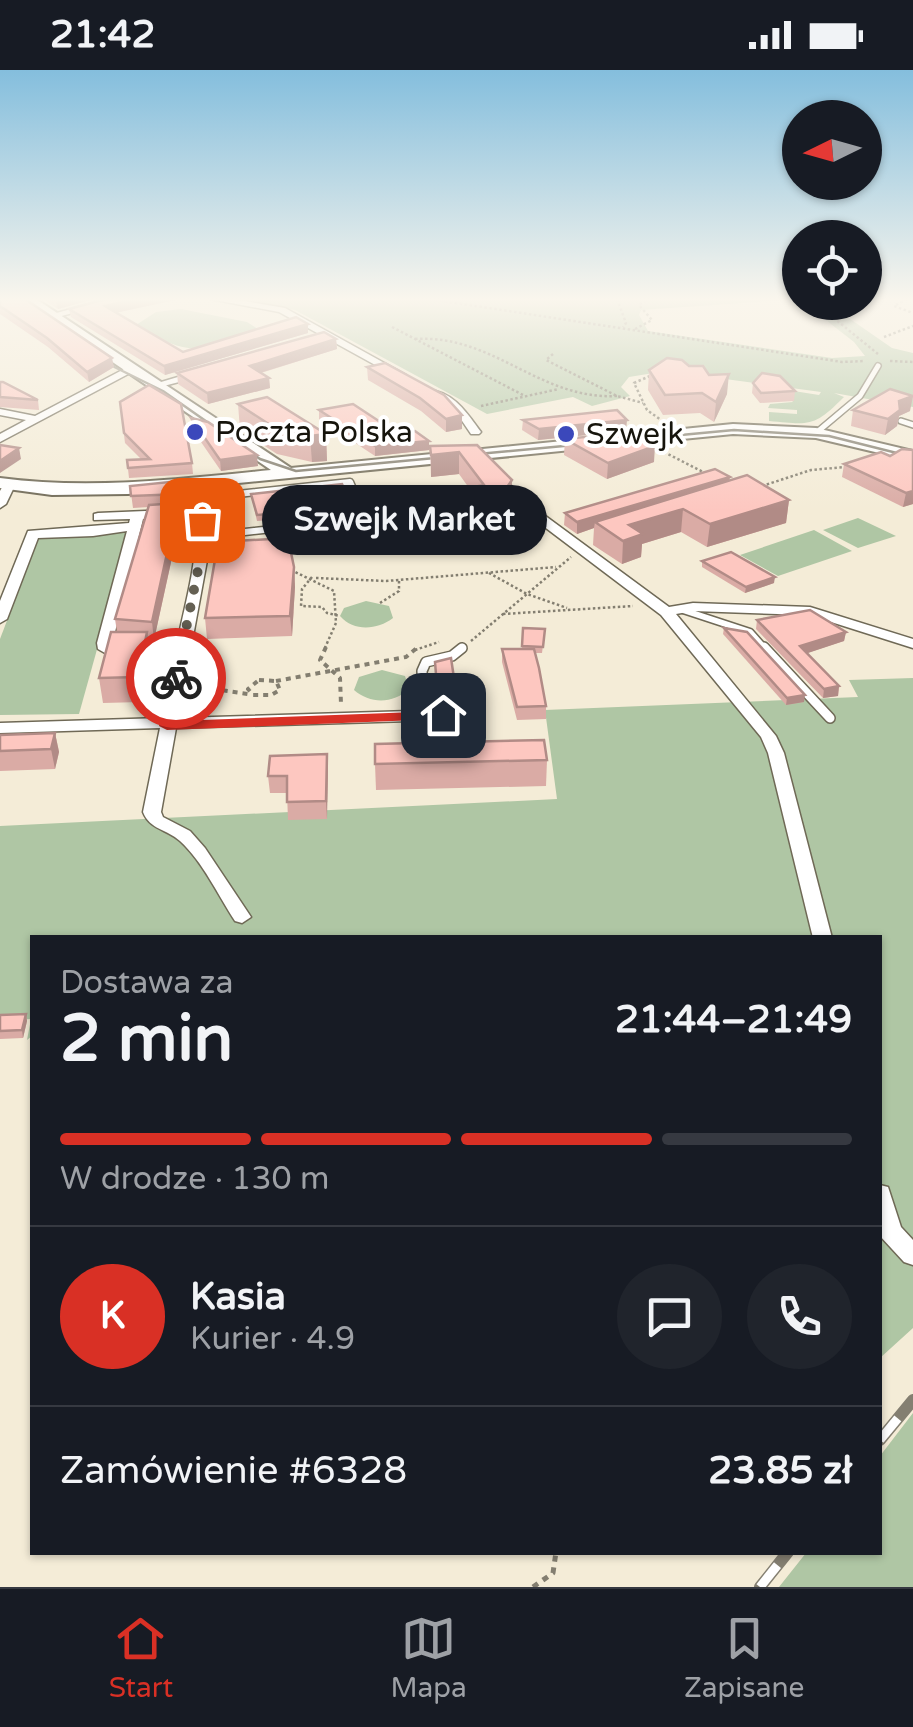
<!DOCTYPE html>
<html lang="pl">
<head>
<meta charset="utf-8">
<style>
	body { margin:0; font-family:"Varela Round",sans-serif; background:#20242c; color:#f1f3f6; height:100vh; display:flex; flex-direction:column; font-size:38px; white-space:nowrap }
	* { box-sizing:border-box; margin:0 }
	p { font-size:32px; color:#9ea1a6 }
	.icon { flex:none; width:55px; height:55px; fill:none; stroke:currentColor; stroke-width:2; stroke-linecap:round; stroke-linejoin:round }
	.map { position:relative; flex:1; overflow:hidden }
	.panel { position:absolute; left:30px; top:865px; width:852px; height:620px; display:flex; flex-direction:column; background:#171b24; border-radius:0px; box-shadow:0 2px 8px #0004 }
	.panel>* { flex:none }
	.needle { width:65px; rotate:265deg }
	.tools { position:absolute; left:782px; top:30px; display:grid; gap:20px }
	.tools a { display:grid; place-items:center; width:100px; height:100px; border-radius:50%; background:#171b24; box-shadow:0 2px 8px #0004; font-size:50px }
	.pin { position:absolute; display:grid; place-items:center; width:85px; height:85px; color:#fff; margin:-42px; border-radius:20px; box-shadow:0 5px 15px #0006 }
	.courier { position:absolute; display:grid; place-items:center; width:100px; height:100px; margin:-50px; border:8px solid #d93025; border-radius:50%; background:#fff; color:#222; box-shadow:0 2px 12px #0007 }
	.bubble { position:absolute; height:70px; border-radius:35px; background:#171b24; box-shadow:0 2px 8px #0004; font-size:32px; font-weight:700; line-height:70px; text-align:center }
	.summary em { font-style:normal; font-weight:700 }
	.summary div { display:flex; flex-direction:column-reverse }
	.summary { display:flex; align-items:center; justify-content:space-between; height:170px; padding:0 30px }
	h1 { font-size:65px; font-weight:700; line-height:75px }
	.bar { display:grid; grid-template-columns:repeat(4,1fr); gap:15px 10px; align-content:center; height:120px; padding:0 30px }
	.bar i { height:12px; border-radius:8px; background:#363941 }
	.bar .current { background:#d93025 }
	.bar p { grid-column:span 4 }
	.line { display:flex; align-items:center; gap:25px; padding:0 30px; border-top:2px solid #363941 }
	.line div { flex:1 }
	.round { display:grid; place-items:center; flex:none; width:105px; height:105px; border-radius:52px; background:#20242c }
	.status { display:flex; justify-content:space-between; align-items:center; height:70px; padding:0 50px; background:#171b24; direction:ltr }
	.status svg { height:28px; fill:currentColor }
	.dock { display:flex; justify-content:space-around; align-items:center; height:140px; border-top:2px solid #363941; background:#171b24; font-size:28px; color:#9ea1a6 }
	.dock a { display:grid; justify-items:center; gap:5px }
	.dock .current { color:#d93025 }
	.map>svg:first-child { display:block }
</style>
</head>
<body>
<div class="status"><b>21:42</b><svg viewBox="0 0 49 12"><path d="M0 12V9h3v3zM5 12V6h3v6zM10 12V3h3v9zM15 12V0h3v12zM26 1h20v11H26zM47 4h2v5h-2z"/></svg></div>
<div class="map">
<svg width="913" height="1517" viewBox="0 0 913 1517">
	<rect width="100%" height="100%" fill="#f4ecd7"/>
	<g fill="#afc6a4">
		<path d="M231 229H800L641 240 639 245 648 261 832 288 865 286 854 272 804 233H827L892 278 913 283V337L834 323 844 327C814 357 811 355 769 351V342L797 344V340L768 338 770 334 793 332 781 319 819 325 821 322 666 301 629 307 621 317 630 326 592 336 573 327 487 344 295 240Z"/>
		<path d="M181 239 247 252 261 261C198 279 195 291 136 255L156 242Z"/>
		<path d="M858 448 896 466 858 478 823 460Z"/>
		<path d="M814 460 852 481 778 506 740 485Z"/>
		<path d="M130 461 79 644 0 645V569L38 469Z"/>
		<path d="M366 531 389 536 393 548C377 560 354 562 340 546L344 538Z"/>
		<path d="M382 600 405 606 409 619C393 634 370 634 354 620L359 607Z"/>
		<path d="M913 608V1258L880 1288V868H32V966L27 970 31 949 0 951V756L557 729 545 640 858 627 849 610Z"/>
		<path d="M913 1343V1517H779L806 1483 880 1482V1386Z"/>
	</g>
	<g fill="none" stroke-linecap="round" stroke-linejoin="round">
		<g stroke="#6f6956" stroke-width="8">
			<g id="lane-far2">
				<path d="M901 351 913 355"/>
				<path d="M816 363 860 326 878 296"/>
			</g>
		</g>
		<g stroke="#6f6956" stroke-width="9">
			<g id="lane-far1">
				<path d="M350 412 366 449 236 463 229 432 238 424Z"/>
				<path d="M201 450 233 446"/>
				<path d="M680 539 750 562 766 580"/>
			</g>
		</g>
		<g stroke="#6f6956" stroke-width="12">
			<g id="lane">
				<path d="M764 577 830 648"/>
				<path d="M424 646 422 601 426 592 452 586 462 578"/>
			</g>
		</g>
		<g stroke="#6f6956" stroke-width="3">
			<g id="street">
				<path d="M109 229H126L50 249 45 246Z"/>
				<path d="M210 229H233L285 238 406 305 397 307 279 242Z"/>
				<path d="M128 297 133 300 132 302 0 372V364L26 350 0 345V339L35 346Z"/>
				<path d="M198 301 202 302V306L156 318 151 315Z"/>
				<path d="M428 320C453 321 467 343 481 362L479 364H471L454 339 428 324Z"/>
				<path d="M497 403 540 442 669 537 693 533 810 537 913 569V578L809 545 693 541 676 544 776 666 784 683 832 868H813L768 683 761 667 661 545 534 449 416 472 266 485 259 481 266 477 416 464 527 443 493 410V404Z"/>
				<path d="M195 409 201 413 209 466 208 485 178 648 443 640 451 645 443 650 176 658 161 742 163 747 190 761 205 778 251 847 242 853 235 851C218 825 203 792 180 771 167 759 150 760 143 742L160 658 0 663V653L162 648 175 583H105L98 579 97 573 127 461 93 466 38 468 7 549 0 553V531L28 461 129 453 130 449 94 450V444L98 443 193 439 189 413ZM194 446C200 488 185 532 177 574H112L143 449Z"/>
				<path d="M5 412 15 415 6 434 0 438V421Z"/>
				<path d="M880 1115 888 1117 901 1157 913 1170V1195L904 1192 880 1166Z"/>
			</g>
		</g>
		<g stroke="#6f6956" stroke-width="4">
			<path id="secondary" d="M20 229H36L291 398 733 354 816 358 913 381V391L816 368 733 364 128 424 52 425 0 418V408C91 420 180 409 271 400Z"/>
		</g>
		<g stroke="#837e70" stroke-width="2.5" stroke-dasharray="2.5 2.5" stroke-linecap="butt">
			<path d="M430 229 842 292 865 291"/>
			<path d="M617 229 626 253 623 257"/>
			<path d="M907 229 894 236 913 243"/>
			<path d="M814 232 878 284"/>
			<path d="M392 257 525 326"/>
			<path d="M635 259 652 250 639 235 648 229"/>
			<path d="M884 267 913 256"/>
			<path d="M415 269C494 264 539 330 617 326"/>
			<path d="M553 284 546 290 617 326 643 333"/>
			<path d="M890 291 913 292"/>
			<path d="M650 306 634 313 647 340 661 350"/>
			<path d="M481 336 559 319"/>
			<path d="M664 382 705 403"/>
			<path d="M762 416 811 400 845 397"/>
			<path d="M291 500 334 521 336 553 324 580"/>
			<path d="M489 503 527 524 567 538"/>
			<path d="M312 507 302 519 301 536 322 537 327 543 340 546"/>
			<path d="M316 508 386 511 556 497"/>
			<path d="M380 533 399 521V510"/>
			<path d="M503 544 633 536"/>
			<path d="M471 571 571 487"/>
			<path d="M415 580 439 572"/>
		</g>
		<g stroke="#837e70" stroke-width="4" stroke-dasharray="5 5" stroke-linecap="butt">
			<path d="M326 577 320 590 340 608 341 634"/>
			<path d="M259 610 276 611 280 620 271 625H253L248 619Z"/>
			<path d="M276 611 406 587 418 577"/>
			<path d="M193 616 248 624"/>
		</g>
		<path stroke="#837e70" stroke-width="5" stroke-dasharray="6 6" stroke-linecap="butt" d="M533 1517 553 1503 556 1482"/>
		<use href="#lane-far2" stroke="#fff" stroke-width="5"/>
		<use href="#lane-far1" stroke="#fff" stroke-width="6"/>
		<use href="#lane" stroke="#fff" stroke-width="9"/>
		<use href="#street" fill="#fff" fill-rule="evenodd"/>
		<use href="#secondary" fill="#fff" fill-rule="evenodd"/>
		<path stroke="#847f71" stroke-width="2.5" d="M86 283 163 321 260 389 296 401 734 360 829 366 913 387"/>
		<g stroke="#847f71" stroke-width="12">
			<g id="rail">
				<path d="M880 1370 913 1330"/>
				<path d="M760 1517 788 1482"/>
			</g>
		</g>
		<use href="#rail" stroke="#fff" stroke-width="9" stroke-dasharray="28" stroke-linecap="butt"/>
	</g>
	<g fill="#daaba5">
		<path d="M0 229 114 297 89 312 48 277 0 244Z"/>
		<path d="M43 229H94L58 239Z"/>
		<path d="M106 229H180L116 242 183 282 308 254V263L165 305 71 247 69 239Z"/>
		<path d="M336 269 337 279 261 303 269 308 270 318 208 334 178 314 177 303Z"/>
		<path d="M367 297 462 345V359L446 362 421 341 368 310Z"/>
		<path d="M649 300 709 305 727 324 714 352 700 343 663 345 648 320Z"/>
		<path d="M0 312 38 330 39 340 0 337Z"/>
		<path d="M753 313 795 321 794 331 760 333 752 323Z"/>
		<path d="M120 332 192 393 193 404 129 408 127 390 141 389 125 373Z"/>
		<path d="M238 334 326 364 327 391 312 392 277 384 240 360Z"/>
		<path d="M319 340 397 363 429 380 375 386 319 349Z"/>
		<path d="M853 340 910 341 899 346 897 356 885 365 851 356Z"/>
		<path d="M191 348 258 396 221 401 192 359Z"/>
		<path d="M523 350 626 361 538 370 522 360Z"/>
		<path d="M565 369 654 392 607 409 564 385Z"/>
		<path d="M477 375 511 433 505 443 491 446V461L486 473 456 479 446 470V454L434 456 426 449V426L469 418 459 404 431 407 430 376Z"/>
		<path d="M881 382 913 434 903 437 842 407 844 394Z"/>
		<path d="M179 411 183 435H179L180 451 154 570H148L151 587 141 632 103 633 99 608 117 562 115 549 149 437 133 438 130 416Z"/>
		<path d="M729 411 789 430 786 453 707 477 681 462 642 474 641 487 622 494 593 475 594 458 577 464 564 455 565 443Z"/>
		<path d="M251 424 352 438V444L257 451Z"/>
		<path d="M702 491 774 513 745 523 702 497Z"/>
		<path d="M294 497 295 517 292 566 207 569 205 548Z"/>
		<path d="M757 550 846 562 844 571 807 583 839 616 838 626 823 628 756 559Z"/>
		<path d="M523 558 545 559 542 583H535L546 636V649L517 650 502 592V579H522Z"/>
		<path d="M724 558 804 632 786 635 723 564Z"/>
		<path d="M435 592 457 628V635H438Z"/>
		<path d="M55 663 59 682 55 699 0 701V665Z"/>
		<path d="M327 684V749L288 750 287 723H270L268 706Z"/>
		<path d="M547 690 546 716 376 720 375 694Z"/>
		<path d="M26 944 27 951 23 968 0 969V945Z"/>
	</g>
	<g fill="#b18b86">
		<path d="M60 229H94L58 239 56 230Z"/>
		<path d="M137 229H180L106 245 105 236Z"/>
		<path d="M308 254V263L165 305 164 296Z"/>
		<path d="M336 269 337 279 250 306V296Z"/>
		<path d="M112 288 114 297 89 312 87 302Z"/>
		<path d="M729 304 727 324 714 352 716 332Z"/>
		<path d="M269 308 270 318 208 334 207 323Z"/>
		<path d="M913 326 910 341 899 346 897 356 885 365 888 349 899 331Z"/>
		<path d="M462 345V359L446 362V349Z"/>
		<path d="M627 350 626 361 538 370 539 359Z"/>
		<path d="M326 364 327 391 312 392 310 366Z"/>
		<path d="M429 371V380L375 386V376Z"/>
		<path d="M655 376 654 392 607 409 608 393Z"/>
		<path d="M19 378 21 389 0 403V391Z"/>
		<path d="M459 382V404L431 407V385Z"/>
		<path d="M257 385 258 396 221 401 220 390Z"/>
		<path d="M730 407 728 418 595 452 594 458 577 464V452Z"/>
		<path d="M512 410 511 433 505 443 491 446V461L486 473 456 479V462L490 446 434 456 433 433Z"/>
		<path d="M913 421V434L903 437 906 423Z"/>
		<path d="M789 430 786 453 707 477 710 454Z"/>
		<path d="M178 433 180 451 154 570 152 552Z"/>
		<path d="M683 439 681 462 642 474 641 487 622 494 623 471 629 455Z"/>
		<path d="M294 497 295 517 292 566 290 546Z"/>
		<path d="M775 507 774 513 745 523 746 517Z"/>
		<path d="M147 562 151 587 141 632 138 607Z"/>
		<path d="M846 562 844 571 799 586 800 576Z"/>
		<path d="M839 616 838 626 823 628 824 619Z"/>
		<path d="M805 625 804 632 786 635 787 628Z"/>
		<path d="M55 663 59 682 55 699 51 679Z"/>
		<path d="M327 684 328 701 327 749 326 731Z"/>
		<path d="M26 944 27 951 23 968 22 960Z"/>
	</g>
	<g fill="#fdc7c0" stroke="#b18b86" stroke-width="2.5">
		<path d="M0 229H25L112 288 87 302 47 268 0 236Z"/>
		<path d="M106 229H137L105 236 183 282 296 247 308 254 164 296 69 239Z"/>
		<path d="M324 262 336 269 250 296 269 308 207 323 177 303Z"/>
		<path d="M667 288 682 290 689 296H703L709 305 729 304 716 332 702 323 665 325 649 300Z"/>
		<path d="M385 293 444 325 462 345 446 349 420 328 367 297Z"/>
		<path d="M762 303 780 306 795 321 761 323 753 313Z"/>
		<path d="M0 312H3L38 330 0 327Z"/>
		<path d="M149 315 181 334 192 393 128 398 127 390 150 389 124 363 120 332Z"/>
		<path d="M890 319 913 326 899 331 900 340 888 349 853 340Z"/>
		<path d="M267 327 326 364 310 366 275 358 238 334Z"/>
		<path d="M353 334 397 363 415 361 429 371 375 376 319 340Z"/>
		<path d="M617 340 627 350 539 359 523 350Z"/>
		<path d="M191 348 208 352 257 385 220 390Z"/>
		<path d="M642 361 655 376 608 393 565 369Z"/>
		<path d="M0 375 19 378 0 391Z"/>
		<path d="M477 375 512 410 505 420 433 433 426 426 484 415 459 382 431 385 430 376Z"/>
		<path d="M902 379 913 380V421L906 423 844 394 881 382 890 386Z"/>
		<path d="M715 399 730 407 577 452 565 443Z"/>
		<path d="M747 405 789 430 710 454 683 439 629 455 643 464 623 471 595 452Z"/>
		<path d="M179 411 182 424 131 426 130 416Z"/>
		<path d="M342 414 352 438 257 445 251 424Z"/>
		<path d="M178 433 152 552 115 549 149 435Z"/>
		<path d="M491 444 486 456 456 462 446 452Z"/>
		<path d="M288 468 294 497 290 546 205 548 218 472Z"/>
		<path d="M731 482 775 507 746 517 702 491Z"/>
		<path d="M810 540 846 562 800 576 839 616 824 619 757 550Z"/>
		<path d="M523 558 545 559 543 577 522 576Z"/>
		<path d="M724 558 747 562 805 625 787 628Z"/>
		<path d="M111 562H147L138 607 99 608Z"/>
		<path d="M502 579H534L539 598 546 636 517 637Z"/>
		<path d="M451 588 457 628 438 629 435 592Z"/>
		<path d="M55 663 51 679 0 681V665Z"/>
		<path d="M544 670 547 690 375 694V674Z"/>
		<path d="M327 684 326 731 287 732V706H268L270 686Z"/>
		<path d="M26 944 22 960 0 961V945Z"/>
	</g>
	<linearGradient id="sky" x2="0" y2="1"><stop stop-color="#84bedd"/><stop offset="0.52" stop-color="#faf6ed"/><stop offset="1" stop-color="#faf6ed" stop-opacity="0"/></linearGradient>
	<rect width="913" height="441" fill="url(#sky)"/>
	<path fill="#d93025" d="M171 605 183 608 175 651 443 641 450 645 443 649 167 660 159 656Z"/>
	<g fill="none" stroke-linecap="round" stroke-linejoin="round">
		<path stroke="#646053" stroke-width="10" stroke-dasharray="0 18" d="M176 608 201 485 202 450"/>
	</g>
	<g fill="#3b48bb" stroke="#fff" stroke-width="4">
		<circle cx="195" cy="362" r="10"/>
		<circle cx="566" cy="364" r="10"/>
	</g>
	<g text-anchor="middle" stroke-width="8" stroke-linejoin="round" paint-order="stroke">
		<g font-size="30" fill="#16140c" stroke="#fff" text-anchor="start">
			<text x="215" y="372">Poczta Polska</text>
			<text x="586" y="374">Szwejk</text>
		</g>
	</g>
</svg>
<div class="tools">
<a><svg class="needle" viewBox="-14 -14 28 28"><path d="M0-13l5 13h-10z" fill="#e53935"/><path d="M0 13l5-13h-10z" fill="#9ea1a6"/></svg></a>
<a><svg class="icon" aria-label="locate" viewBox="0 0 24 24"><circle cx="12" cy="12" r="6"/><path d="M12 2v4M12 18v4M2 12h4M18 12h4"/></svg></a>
</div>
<div class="pin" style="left:202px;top:450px;background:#ea580c"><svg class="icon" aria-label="bag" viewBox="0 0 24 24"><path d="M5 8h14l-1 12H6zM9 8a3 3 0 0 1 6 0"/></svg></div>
<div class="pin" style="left:443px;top:645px;background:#1f2937"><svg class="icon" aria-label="home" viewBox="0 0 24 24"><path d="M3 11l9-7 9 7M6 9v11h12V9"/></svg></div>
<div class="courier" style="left:176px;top:608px"><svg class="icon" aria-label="bike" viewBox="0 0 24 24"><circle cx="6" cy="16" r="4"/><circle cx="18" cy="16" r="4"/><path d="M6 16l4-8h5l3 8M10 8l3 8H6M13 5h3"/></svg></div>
<div class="bubble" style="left:262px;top:415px;width:285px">Szwejk Market</div>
<section class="panel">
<div class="summary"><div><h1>2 min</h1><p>Dostawa za</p></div><em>21:44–21:49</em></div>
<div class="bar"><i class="current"></i><i class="current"></i><i class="current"></i><i></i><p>W drodze · 130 m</p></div>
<div class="line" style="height:180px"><b class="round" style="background:#d93025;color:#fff">K</b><div><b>Kasia</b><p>Kurier · 4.9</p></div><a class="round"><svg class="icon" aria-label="chat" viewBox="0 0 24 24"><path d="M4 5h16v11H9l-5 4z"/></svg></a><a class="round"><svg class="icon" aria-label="phone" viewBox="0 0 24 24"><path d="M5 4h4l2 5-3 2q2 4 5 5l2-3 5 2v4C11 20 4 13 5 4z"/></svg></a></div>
<div class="line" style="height:130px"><div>Zamówienie #6328</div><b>23.85 zł</b></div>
</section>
</div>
<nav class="dock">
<a class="current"><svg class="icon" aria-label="home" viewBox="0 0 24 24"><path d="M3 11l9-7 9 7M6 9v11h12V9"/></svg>Start</a>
<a><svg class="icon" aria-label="map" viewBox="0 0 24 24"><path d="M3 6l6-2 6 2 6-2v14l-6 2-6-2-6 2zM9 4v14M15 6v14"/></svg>Mapa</a>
<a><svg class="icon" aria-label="saved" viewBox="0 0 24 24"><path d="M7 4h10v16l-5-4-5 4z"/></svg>Zapisane</a>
</nav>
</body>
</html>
